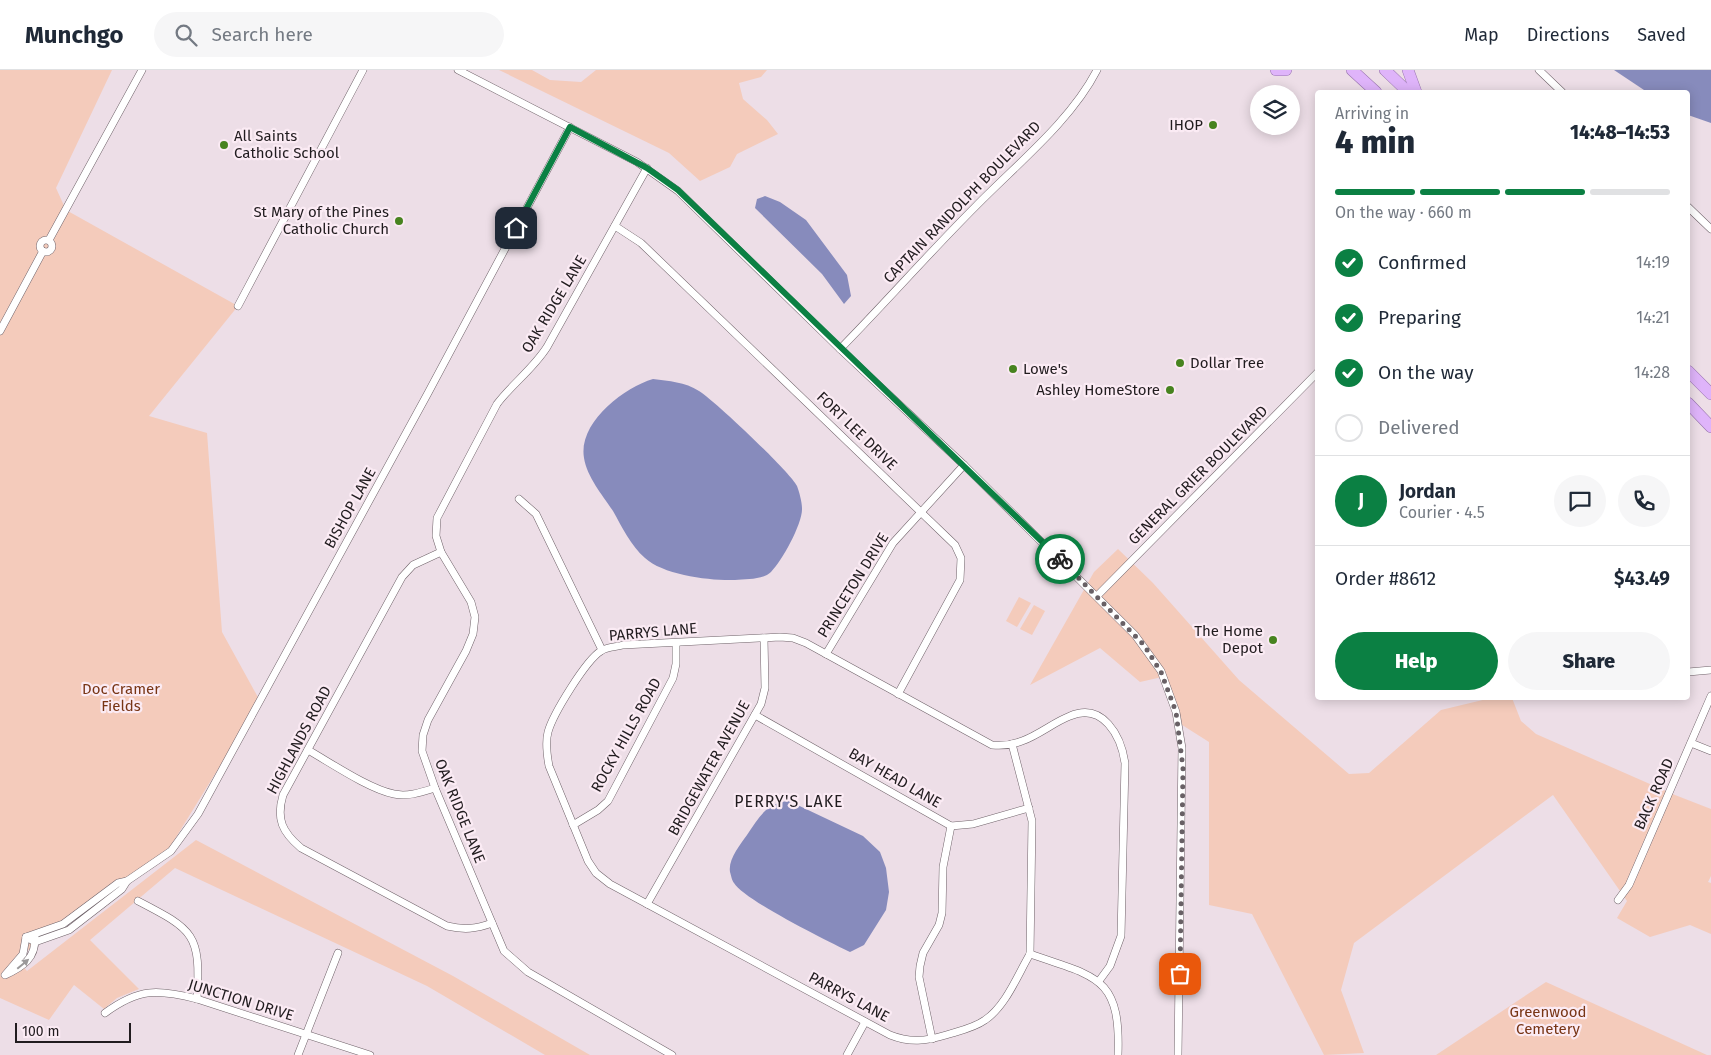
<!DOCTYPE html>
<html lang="en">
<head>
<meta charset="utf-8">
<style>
	body { margin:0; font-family:"Fira Sans",sans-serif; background:#f6f6f7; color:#1f2937; height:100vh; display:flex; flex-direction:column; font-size:19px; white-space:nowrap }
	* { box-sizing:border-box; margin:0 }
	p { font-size:16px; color:#747a83 }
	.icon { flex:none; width:28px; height:28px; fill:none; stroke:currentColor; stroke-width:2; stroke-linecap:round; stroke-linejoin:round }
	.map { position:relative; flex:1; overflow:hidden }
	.side { position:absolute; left:1315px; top:20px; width:375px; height:610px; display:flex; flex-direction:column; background:#fff; border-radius:5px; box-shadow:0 2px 12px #0003 }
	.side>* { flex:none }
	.tools { position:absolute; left:1250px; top:15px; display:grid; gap:10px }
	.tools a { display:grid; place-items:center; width:50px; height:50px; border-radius:50%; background:#fff; box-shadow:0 2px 12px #0003; font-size:25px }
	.scale { position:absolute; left:15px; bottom:12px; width:116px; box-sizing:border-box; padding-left:5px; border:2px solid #211c1f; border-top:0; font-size:14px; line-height:18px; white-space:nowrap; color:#211c1f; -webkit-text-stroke:4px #fbebf4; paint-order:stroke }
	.pin { position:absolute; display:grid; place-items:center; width:42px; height:42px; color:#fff; margin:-21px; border-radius:10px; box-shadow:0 2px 8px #0006 }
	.courier { position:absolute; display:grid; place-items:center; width:50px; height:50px; margin:-25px; border:4px solid #0b8043; border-radius:50%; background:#fff; color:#222; box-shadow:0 1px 6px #0007 }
	.summary em { font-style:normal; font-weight:800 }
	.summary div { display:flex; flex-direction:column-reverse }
	.summary { display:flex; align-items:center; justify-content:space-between; height:85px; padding:0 20px }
	h1 { font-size:32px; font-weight:800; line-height:38px }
	.bar { display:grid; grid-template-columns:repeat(4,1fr); gap:8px 5px; align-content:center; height:60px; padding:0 20px }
	.bar i { height:6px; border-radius:4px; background:#e0e1e3 }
	.bar .current { background:#0b8043 }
	.bar p { grid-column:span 4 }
	.line { display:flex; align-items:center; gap:12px; padding:0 20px; border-top:1px solid #e0e1e3 }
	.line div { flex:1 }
	.round { display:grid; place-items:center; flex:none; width:52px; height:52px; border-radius:26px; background:#f6f6f7 }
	ol { padding:0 20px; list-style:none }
	li { display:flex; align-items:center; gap:15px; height:55px }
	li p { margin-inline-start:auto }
	li .icon { padding:5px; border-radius:50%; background:#0b8043; color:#fff; stroke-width:4 }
	li:last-child { color:#747a83 }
	li i { width:28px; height:28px; border:2px solid #e0e1e3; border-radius:50% }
	.primary-button { display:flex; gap:10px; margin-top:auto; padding:10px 20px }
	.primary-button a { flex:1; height:58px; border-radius:30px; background:#0b8043; color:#fff; font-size:20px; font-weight:800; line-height:58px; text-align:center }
	.primary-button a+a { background:#f6f6f7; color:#1f2937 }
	header { display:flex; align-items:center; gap:30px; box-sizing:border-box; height:70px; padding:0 25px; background:#fff; border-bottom:1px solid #e0e1e3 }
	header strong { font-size:24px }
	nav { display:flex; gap:28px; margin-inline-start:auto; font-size:18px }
	.search { width:350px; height:45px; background:#f6f6f7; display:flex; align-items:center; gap:12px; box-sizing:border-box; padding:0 18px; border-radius:28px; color:#747a83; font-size:19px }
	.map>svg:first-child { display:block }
</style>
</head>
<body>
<header>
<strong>Munchgo</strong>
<div class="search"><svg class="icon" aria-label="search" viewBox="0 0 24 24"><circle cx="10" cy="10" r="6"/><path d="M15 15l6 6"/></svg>Search here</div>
<nav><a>Map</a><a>Directions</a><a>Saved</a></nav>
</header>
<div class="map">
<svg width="1711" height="985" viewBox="0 0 1711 985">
	<rect width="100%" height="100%" fill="#eddee7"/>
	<g fill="#f4cbbb">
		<path d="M0 0H112L56 118 66 140 238 236 149 346 207 363 222 562 260 631 170 777 16 889 27 901 196 770 453 906 590 985H545L427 916 175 798 90 870 139 919 117 928 104 939 74 915 49 950 0 928Z"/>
		<path d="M499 0H532L550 10 581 12 596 0H767L761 7 739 13 743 29 767 50 778 64 737 84 730 97 700 111 669 83Z"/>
		<path d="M1118 479 1153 513 1239 610 1349 704 1369 703 1441 640 1491 628H1512L1521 651 1536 664 1675 725 1711 739V806L1708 812 1711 813V864L1690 855 1650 867 1617 848 1627 831 1553 725 1354 873 1341 920 1364 983 1324 985 1252 844 1209 835V672L1179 653 1162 607 1140 612 1100 578 1030 615 1094 502Z"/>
		<path d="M1019 527 1031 533 1017 557 1006 551Z"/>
		<path d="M1034 535 1045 541 1032 565 1020 559Z"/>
		<path d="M1546 912 1707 985H1436Z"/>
	</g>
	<g fill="#878bbc">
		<path d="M1614 0H1711V53L1688 45V22H1647Z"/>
		<path d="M765 126 780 132 806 150 847 205 851 226 844 234 822 204 755 138 757 129Z"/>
		<path d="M653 309C669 311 685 312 699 321 714 330 790 402 797 416 799 421 802 432 802 438 803 453 782 491 771 502 763 510 746 509 735 510 711 511 663 505 645 488 631 476 622 457 613 441 603 426 587 407 584 388 578 353 623 318 653 309Z"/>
		<path d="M789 731 863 766 880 782 886 798 889 822 886 840 864 875 850 882C829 872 744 830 734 813 732 811 731 805 730 802 728 789 740 775 747 765 759 747 766 733 789 731Z"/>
	</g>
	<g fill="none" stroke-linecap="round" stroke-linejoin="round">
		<g stroke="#6f6269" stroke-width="8">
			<g id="minor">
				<path d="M458 0 637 92 678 121 840 279 964 395 1135 565 1161 601 1176 642 1182 678 1178 985"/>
				<path d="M1539 0 1562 22"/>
				<path d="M647 98 547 277C533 299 512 314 497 334L437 448 436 466 441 482 471 532 475 547 473 564 466 581 428 650 423 665 422 681 435 718 504 881 528 902 672 985"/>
				<path d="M1688 137 1711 159"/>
				<path d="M615 156 641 173 955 475 961 488 960 510 898 624"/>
				<circle cx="46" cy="176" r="6"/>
				<path d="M49 170 142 0"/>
				<path d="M238 236 363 0"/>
				<path d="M0 261 43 181"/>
				<path d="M840 279C886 232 930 182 976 136 1016 95 1071 51 1097 0"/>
				<path d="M519 429 536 444 602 580"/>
				<path d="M441 482 413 495 402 507 283 725C276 749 282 762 301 778L447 856C464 860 476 859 492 853"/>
				<path d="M1097 526 1318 302"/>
				<path d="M826 584 893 473 964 395"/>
				<path d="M1688 602 1711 600"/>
				<path d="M755 645 951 756 973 754 1029 738"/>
				<path d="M1691 673 1711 681"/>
				<path d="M1012 674 1032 751 1030 884"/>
				<path d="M308 680C331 693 369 719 394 724 408 727 422 722 435 718"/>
				<path d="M573 755 598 740 608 731 673 608 676 594V573"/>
				<path d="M127 811 171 781 198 744 428 323 570 57"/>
				<path d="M127 811 122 819 69 860 35 872 26 867 63 854 118 813Z"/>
				<path d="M1618 830 1629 815 1711 626"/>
				<path d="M138 831C194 860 201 864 197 929"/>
				<path d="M647 834 761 634 765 618 764 568"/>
				<path d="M26 867 23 884 5 905C23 897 36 888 35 867"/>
				<path d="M1030 884C1018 904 1006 936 985 950 974 958 959 961 946 965 926 971 910 973 890 965L610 814 596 803 588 791 549 696C547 685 545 673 548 662 553 644 586 590 601 581 606 577 617 577 623 575L780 567 793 568 806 573 992 675C1002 676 1012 675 1022 671 1039 665 1054 652 1070 646 1103 632 1121 666 1125 693L1121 866 1110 896 1099 911"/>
				<path d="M1030 884C1096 907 1121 906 1118 985"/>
				<path d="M105 943C139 918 158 919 197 929L370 985"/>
				<path d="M932 969 919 907 920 896 923 883 939 855 942 843 943 797 951 756"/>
				<path d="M298 985 338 883"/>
				<path d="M847 985 865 952"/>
			</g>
		</g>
		<g stroke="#9773ad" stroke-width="12">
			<g id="trunk">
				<path d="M1276 0H1286"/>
				<path d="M1352 0 1376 22"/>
				<path d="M1385 0 1408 22"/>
				<path d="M1408 0 1416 22"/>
				<path d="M1688 301 1711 324"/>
				<path d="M1688 333 1711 357"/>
			</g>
		</g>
		<use href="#minor" stroke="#fff" stroke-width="7"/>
		<use href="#trunk" stroke="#dfb4fa" stroke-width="11"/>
	</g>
	<defs><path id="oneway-solid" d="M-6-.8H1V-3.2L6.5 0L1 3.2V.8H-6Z" transform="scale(1.25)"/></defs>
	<use fill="#9b999a" href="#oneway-solid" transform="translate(23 894) rotate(-40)"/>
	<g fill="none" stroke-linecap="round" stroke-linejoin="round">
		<path stroke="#686065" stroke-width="5" stroke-dasharray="0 9" d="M1060 489 1144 575 1161 602 1176 642 1183 698 1180 904"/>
		<path stroke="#0b8043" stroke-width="6" d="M516 158 570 57 647 98 678 120 1060 489"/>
	</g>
	<g fill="#47831f" stroke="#fbebf4" stroke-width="2">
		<circle cx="1213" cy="55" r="5"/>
		<circle cx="224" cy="75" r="5"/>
		<circle cx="399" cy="151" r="5"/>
		<circle cx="1180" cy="293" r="5"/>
		<circle cx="1013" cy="299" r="5"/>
		<circle cx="1170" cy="320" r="5"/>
		<circle cx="1273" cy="570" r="5"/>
	</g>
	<g text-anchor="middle" stroke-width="4.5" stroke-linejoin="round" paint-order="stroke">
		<g font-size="15" fill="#211c1f" stroke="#fbebf4" text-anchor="end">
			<text x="1203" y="60">IHOP</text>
			<text x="234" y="71" text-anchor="start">All Saints<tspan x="234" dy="17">Catholic School</tspan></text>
			<text x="389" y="147">St Mary of the Pines<tspan x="389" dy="17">Catholic Church</tspan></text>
			<text x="1190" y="298" text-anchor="start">Dollar Tree</text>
			<text x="1023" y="304" text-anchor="start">Lowe's</text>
			<text x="1160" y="325">Ashley HomeStore</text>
			<text x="1263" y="566">The Home<tspan x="1263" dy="17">Depot</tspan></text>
		</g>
		<g font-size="15" fill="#211c1f" stroke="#fbebf4">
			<text transform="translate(962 132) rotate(-46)" y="5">CAPTAIN RANDOLPH BOULEVARD</text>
			<text transform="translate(554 234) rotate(-59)" y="5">OAK RIDGE LANE</text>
			<text transform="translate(857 361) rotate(44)" y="5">FORT LEE DRIVE</text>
			<text transform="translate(1198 405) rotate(-45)" y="5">GENERAL GRIER BOULEVARD</text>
			<text transform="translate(350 438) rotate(-61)" y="5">BISHOP LANE</text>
			<text transform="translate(853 515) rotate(-58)" y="5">PRINCETON DRIVE</text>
			<text transform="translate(653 562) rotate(-5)" y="5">PARRYS LANE</text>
			<text transform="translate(626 665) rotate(-61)" y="5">ROCKY HILLS ROAD</text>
			<text transform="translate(299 670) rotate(-62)" y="5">HIGHLANDS ROAD</text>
			<text transform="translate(709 698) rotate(-61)" y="5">BRIDGEWATER AVENUE</text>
			<text transform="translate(895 708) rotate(30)" y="5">BAY HEAD LANE</text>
			<text transform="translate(1654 724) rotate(-66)" y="5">BACK ROAD</text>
			<text transform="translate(460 741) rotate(68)" y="5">OAK RIDGE LANE</text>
			<text transform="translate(849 927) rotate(28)" y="5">PARRYS LANE</text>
			<text transform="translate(241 930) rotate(17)" y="5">JUNCTION DRIVE</text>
		</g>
		<g font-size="15" fill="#783515" stroke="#fbebf4">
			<text x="121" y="624">Doc Cramer<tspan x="121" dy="17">Fields</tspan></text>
			<text x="1548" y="947">Greenwood<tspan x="1548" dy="17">Cemetery</tspan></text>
		</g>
		<g font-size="16" letter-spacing="1" fill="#211c1f" stroke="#fbebf4">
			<text x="789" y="737">PERRY'S LAKE</text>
		</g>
	</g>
</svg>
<div class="tools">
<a><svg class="icon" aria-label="layers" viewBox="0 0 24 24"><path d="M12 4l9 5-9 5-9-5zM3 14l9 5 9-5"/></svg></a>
</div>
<div class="scale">100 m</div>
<div class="pin" style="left:1180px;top:904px;background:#ea580c"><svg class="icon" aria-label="bag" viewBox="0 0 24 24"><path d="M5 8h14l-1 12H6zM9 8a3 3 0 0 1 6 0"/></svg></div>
<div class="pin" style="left:516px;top:158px;background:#1f2937"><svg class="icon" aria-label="home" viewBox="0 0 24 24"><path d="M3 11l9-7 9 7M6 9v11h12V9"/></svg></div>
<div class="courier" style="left:1060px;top:489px"><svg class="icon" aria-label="bike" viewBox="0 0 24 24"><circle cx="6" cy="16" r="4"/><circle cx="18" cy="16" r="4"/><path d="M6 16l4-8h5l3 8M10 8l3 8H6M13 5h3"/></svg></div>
<section class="side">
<div class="summary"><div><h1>4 min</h1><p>Arriving in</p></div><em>14:48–14:53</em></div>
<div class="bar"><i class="current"></i><i class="current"></i><i class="current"></i><i></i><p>On the way · 660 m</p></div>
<ol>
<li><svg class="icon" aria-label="check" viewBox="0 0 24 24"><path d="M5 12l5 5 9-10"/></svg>Confirmed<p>14:19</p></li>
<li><svg class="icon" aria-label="check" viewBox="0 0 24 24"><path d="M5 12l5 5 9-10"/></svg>Preparing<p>14:21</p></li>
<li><svg class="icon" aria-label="check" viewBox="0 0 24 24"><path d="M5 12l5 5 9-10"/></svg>On the way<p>14:28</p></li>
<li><i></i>Delivered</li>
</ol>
<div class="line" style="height:90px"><b class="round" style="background:#0b8043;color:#fff">J</b><div><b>Jordan</b><p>Courier · 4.5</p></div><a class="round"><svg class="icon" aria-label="chat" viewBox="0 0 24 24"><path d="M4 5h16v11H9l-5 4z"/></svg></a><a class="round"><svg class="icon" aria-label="phone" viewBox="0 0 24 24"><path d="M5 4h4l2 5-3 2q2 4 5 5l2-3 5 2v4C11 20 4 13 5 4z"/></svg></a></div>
<div class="line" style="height:65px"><div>Order #8612</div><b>$43.49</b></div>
<div class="primary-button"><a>Help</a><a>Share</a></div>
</section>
</div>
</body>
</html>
